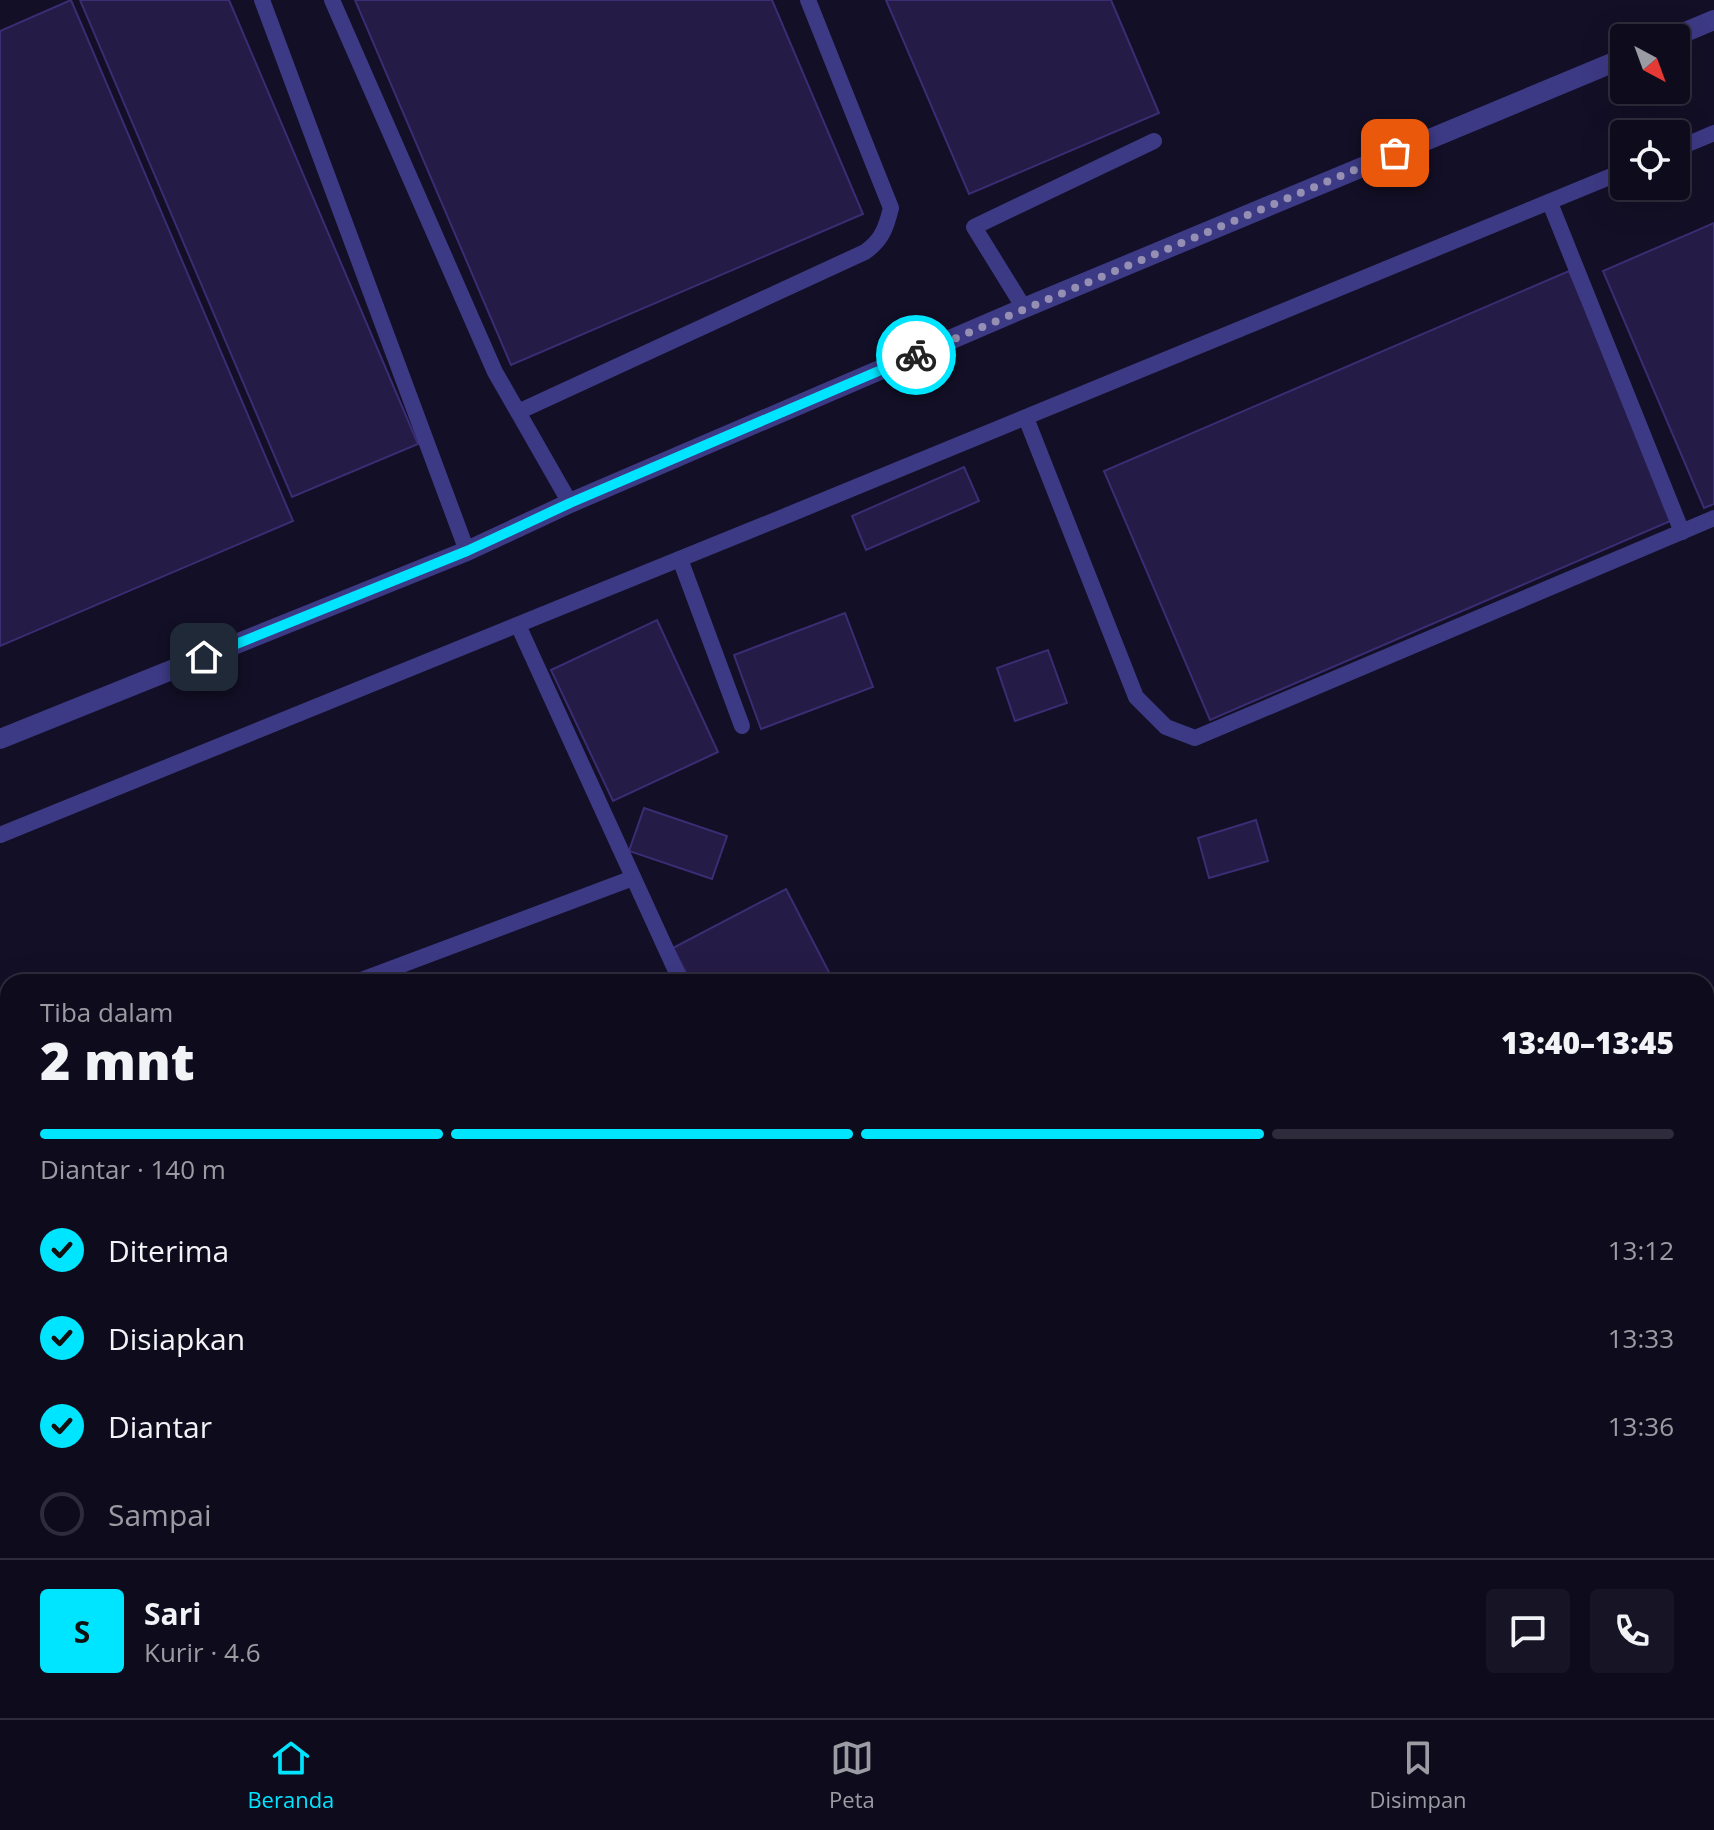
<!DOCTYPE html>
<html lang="id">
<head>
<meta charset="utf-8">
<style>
	body { margin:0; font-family:"Open Sans",sans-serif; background:#171425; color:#f1f3f6; height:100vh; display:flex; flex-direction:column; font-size:30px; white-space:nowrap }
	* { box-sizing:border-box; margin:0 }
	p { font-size:26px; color:#9b9ba3 }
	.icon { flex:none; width:44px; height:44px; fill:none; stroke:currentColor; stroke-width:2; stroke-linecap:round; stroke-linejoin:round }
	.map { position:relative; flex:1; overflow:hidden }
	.sheet { position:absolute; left:0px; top:974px; width:1714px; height:744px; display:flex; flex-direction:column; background:#0e0b1c; border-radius:24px 24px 0 0; box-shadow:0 8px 32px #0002,0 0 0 2px #2e2b3b }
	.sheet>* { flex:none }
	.needle { width:52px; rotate:139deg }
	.fabs { position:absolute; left:1610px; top:24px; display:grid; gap:16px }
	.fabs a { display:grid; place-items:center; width:80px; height:80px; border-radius:8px; background:#0e0b1c; box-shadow:0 8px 32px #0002,0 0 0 2px #2e2b3b; font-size:40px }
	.pin { position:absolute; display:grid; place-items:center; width:68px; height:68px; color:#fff; margin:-34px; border-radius:16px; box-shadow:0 4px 12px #0006 }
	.courier { position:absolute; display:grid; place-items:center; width:80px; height:80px; margin:-40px; border:6px solid #00e5ff; border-radius:50%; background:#fff; color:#222; box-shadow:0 2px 10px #0007 }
	.overview em { font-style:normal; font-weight:800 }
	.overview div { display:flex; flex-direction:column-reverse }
	.overview { display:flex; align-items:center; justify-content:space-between; height:136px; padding:0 40px }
	h1 { font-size:52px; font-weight:800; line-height:60px }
	.bar { display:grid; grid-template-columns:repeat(4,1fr); gap:12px 8px; align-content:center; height:96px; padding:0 40px }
	.bar i { height:10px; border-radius:6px; background:#2e2b3b }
	.bar .current { background:#00e5ff }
	.bar p { grid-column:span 4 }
	.line { display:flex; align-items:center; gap:20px; padding:0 40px; border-top:2px solid #2e2b3b }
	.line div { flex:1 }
	.round { display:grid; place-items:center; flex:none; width:84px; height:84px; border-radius:8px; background:#171425 }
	ol { padding:0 40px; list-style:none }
	li { display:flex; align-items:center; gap:24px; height:88px }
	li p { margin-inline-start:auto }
	li .icon { padding:8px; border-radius:50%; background:#00e5ff; color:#111; stroke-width:4 }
	li:last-child { color:#9b9ba3 }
	li i { width:44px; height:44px; border:4px solid #2e2b3b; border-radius:50% }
	.tab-bar { display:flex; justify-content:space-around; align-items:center; height:112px; border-top:2px solid #2e2b3b; background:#0e0b1c; font-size:22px; color:#9b9ba3 }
	.tab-bar a { display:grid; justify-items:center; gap:4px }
	.tab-bar .current { color:#00e5ff }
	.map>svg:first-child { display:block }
</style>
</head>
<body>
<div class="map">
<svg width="1714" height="1718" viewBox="0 0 1714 1718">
	<rect width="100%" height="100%" fill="#130f26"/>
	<g fill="#241b47" stroke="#3b2d73" stroke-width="2">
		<path d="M71 0 293 521 0 646V31Z"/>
		<path d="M80 0H229L418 444 292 497Z"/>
		<path d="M355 0H772L863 214 511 365Z"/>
		<path d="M886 0H1111L1159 113 969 194Z"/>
		<path d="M1714 223V504L1704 508 1603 271Z"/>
		<path d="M1569 271 1675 519 1210 720 1104 471Z"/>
		<path d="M964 467 979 501 866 550 852 516Z"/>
		<path d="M845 613 873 687 761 729 734 655Z"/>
		<path d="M657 620 718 752 613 801 551 670Z"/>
		<path d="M1048 650 1067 703 1015 721 997 668Z"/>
		<path d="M644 808 727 836 712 879 629 851Z"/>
		<path d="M1256 820 1268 861 1209 878 1198 838Z"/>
		<path d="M786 889 834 982H691L673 948Z"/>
	</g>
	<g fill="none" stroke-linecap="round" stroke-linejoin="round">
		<g stroke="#3d3a85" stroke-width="16">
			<path d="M262 0 467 551"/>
			<path d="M332 0 495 372 518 412"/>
			<path d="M1676 149 1714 133"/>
			<path d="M1550 203 1682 532"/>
			<path d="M1024 308 974 227 1154 141"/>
			<path d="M1026 418 1136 697 1166 727 1195 738 1714 518"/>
			<path d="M570 503 518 412 865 252C882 240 886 228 891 208L808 0"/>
			<path d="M680 559 742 726"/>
			<path d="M518 625 681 982"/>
			<path d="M0 835 788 515 1624 171"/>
			<path d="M356 982 633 878"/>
			<path d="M0 1115 8 1112"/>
			<path d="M0 1486 8 1482"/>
		</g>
		<g stroke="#3d3a85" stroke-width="20">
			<path d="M1671 38 1714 20"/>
			<path d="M0 739 467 551 570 503 1024 308 1624 58"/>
			<path d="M1706 1386 1714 1395"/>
		</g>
	</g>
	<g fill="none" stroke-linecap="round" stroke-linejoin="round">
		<path stroke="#948fb3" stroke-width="8" stroke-dasharray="0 14.4" d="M916 355 1395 153"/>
		<path stroke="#00e5ff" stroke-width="10" d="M204 657 467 551 570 503 916 355"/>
	</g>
</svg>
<div class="fabs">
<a><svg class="needle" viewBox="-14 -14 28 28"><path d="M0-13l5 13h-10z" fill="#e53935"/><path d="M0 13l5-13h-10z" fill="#9b9ba3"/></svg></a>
<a><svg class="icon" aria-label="locate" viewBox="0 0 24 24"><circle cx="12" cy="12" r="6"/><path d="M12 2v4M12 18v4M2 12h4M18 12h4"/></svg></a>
</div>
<div class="pin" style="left:1395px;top:153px;background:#ea580c"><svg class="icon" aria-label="bag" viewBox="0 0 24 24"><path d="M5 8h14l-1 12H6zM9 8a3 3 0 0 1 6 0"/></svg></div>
<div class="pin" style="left:204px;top:657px;background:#1f2937"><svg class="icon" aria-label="home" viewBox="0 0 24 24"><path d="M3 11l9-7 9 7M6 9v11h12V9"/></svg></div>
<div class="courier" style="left:916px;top:355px"><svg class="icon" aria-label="bike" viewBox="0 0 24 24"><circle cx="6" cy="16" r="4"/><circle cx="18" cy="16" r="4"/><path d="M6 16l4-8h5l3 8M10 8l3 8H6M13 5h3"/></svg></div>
<section class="sheet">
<div class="overview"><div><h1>2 mnt</h1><p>Tiba dalam</p></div><em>13:40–13:45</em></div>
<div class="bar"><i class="current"></i><i class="current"></i><i class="current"></i><i></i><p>Diantar · 140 m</p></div>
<ol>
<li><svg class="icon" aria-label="check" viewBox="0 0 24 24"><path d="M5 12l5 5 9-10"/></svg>Diterima<p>13:12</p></li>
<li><svg class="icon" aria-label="check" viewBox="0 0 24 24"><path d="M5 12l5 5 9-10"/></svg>Disiapkan<p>13:33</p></li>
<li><svg class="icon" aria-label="check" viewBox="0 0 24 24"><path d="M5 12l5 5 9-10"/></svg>Diantar<p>13:36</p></li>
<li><i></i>Sampai</li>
</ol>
<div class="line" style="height:144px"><b class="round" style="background:#00e5ff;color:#111">S</b><div><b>Sari</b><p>Kurir · 4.6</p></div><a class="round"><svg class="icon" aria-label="chat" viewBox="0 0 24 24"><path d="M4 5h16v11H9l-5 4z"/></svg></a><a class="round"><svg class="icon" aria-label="phone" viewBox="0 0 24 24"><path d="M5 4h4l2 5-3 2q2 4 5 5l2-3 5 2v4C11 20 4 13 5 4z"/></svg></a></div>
</section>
</div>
<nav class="tab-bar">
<a class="current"><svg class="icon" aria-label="home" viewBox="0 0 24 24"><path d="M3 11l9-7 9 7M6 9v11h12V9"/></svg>Beranda</a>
<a><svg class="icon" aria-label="map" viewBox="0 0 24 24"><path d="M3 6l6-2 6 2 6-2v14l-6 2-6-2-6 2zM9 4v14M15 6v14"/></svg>Peta</a>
<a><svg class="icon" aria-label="saved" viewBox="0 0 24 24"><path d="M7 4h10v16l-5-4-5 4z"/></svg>Disimpan</a>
</nav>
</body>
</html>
